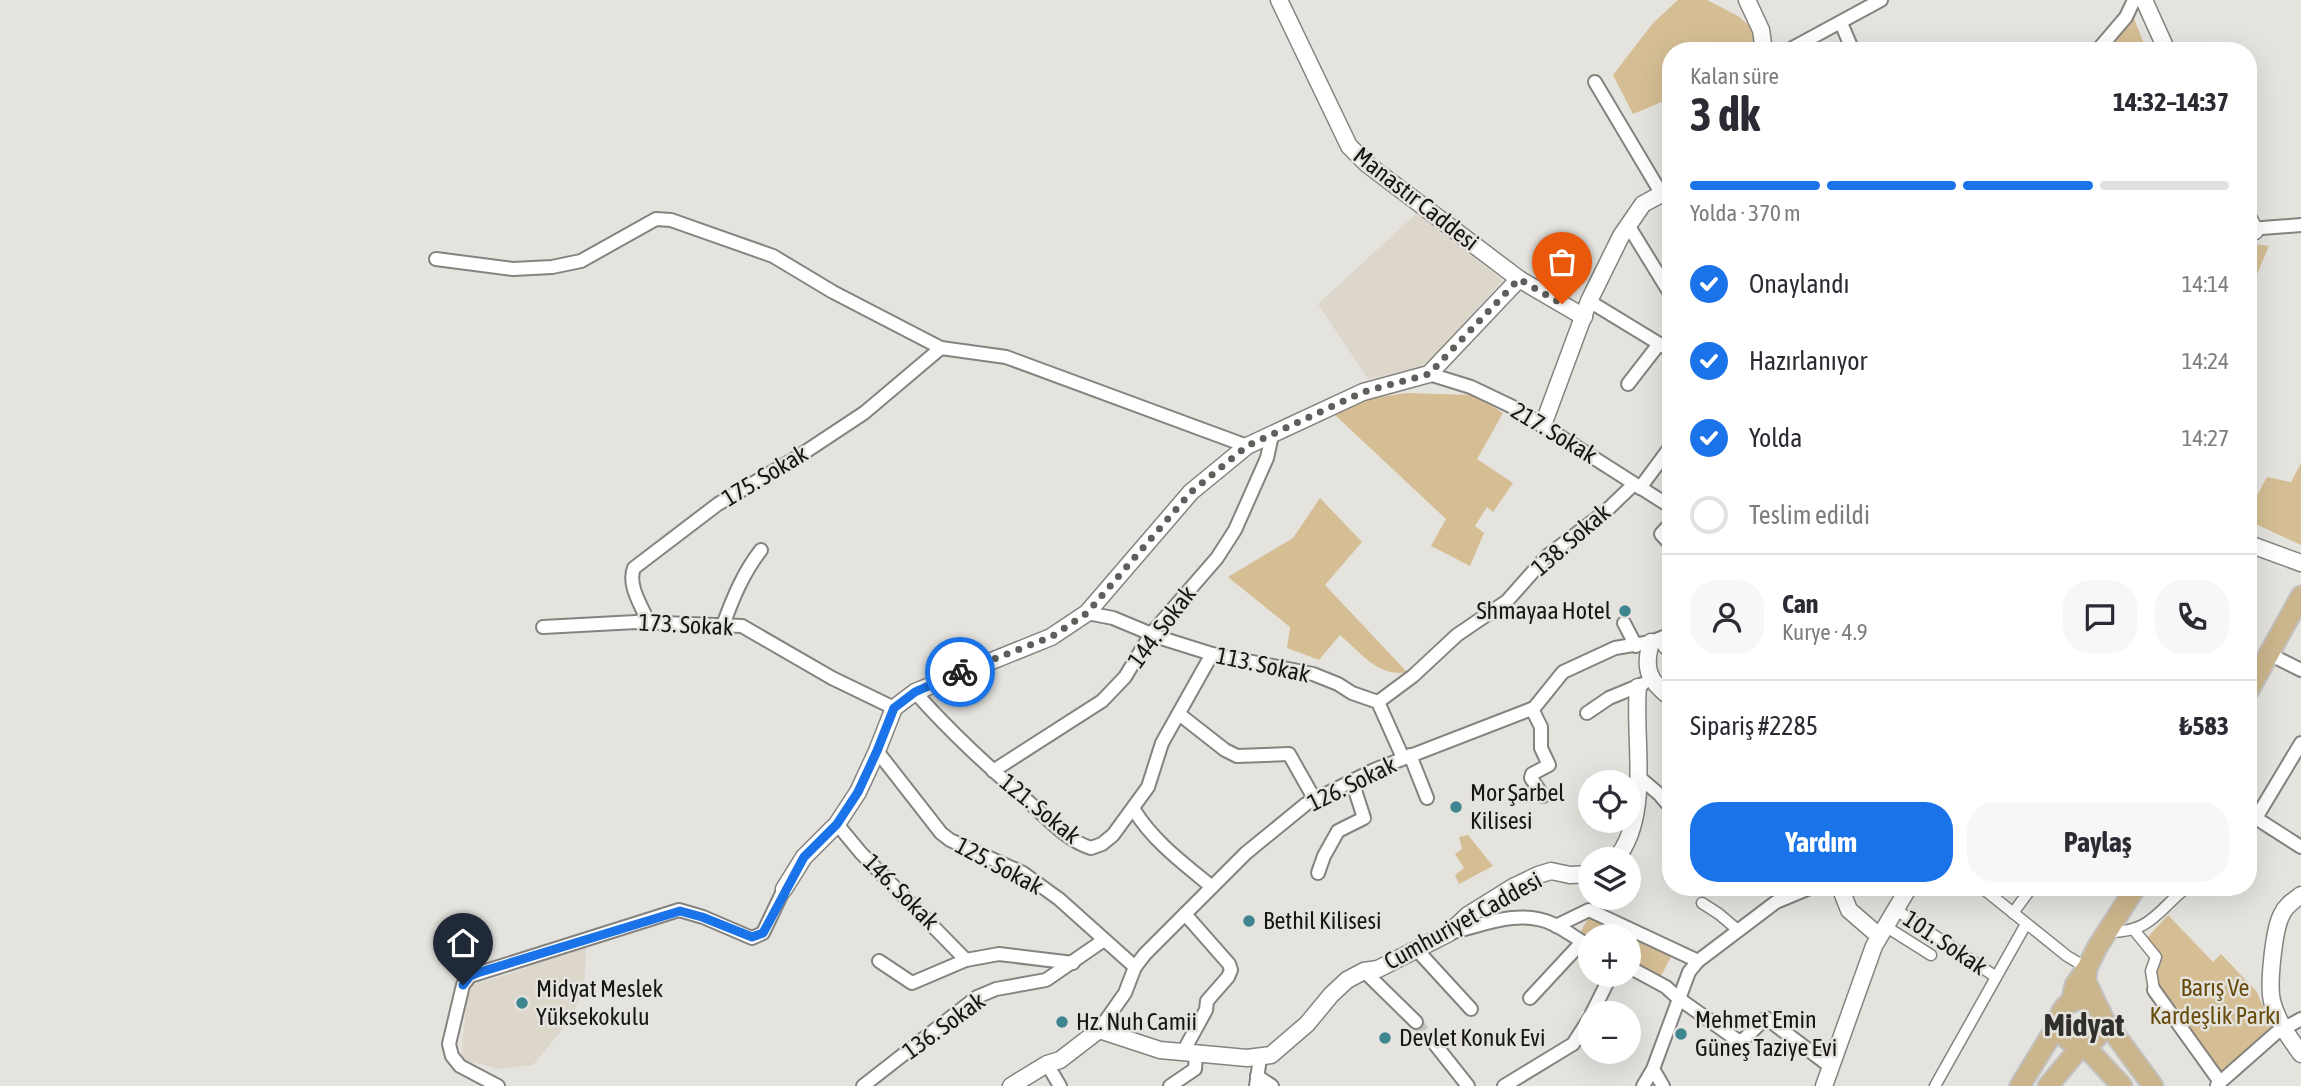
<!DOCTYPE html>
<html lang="tr">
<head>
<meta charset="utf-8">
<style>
	body { margin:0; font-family:"Asap Condensed",sans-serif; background:#f7f7f7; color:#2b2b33; height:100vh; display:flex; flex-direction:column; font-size:26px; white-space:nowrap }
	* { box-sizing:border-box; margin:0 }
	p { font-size:23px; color:#7c7c81 }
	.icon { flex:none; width:38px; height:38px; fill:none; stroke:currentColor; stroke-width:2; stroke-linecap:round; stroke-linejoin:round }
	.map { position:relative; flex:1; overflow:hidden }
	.drawer { position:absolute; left:1662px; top:42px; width:595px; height:854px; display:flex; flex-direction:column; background:#fff; border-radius:28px; box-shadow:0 7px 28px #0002 }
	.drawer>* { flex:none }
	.buttons { position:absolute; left:1578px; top:770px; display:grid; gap:14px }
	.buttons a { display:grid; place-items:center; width:63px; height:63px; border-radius:50%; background:#fff; box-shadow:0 7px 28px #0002; font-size:35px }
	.pin { position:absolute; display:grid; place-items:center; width:60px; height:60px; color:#fff; margin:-72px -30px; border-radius:50% 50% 50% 0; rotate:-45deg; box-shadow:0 0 7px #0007 }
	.pin .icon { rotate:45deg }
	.courier { position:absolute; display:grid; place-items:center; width:70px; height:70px; margin:-35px; border:5px solid #1a73e8; border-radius:50%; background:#fff; color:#222; box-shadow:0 2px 9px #0007 }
	.summary em { font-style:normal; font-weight:700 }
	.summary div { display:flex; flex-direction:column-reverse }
	.summary { display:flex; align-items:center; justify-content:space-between; height:119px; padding:0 28px }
	h1 { font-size:46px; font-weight:700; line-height:52px }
	.bar { display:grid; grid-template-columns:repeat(4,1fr); gap:10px 7px; align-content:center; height:84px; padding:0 28px }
	.bar i { height:9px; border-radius:5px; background:#e1e1e2 }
	.bar .selected { background:#1a73e8 }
	.bar p { grid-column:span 4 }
	.line { display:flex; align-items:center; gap:18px; padding:0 28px; border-top:2px solid #e1e1e2 }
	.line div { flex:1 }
	.round { display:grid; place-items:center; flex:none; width:74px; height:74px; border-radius:28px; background:#f7f7f7 }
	ol { padding:0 28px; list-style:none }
	li { display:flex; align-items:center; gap:21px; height:77px }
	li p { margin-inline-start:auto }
	li .icon { padding:7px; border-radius:50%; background:#1a73e8; color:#fff; stroke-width:4 }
	li:last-child { color:#7c7c81 }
	li i { width:38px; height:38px; border:4px solid #e1e1e2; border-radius:50% }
	.button { display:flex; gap:14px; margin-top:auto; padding:14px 28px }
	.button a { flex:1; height:80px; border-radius:28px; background:#1a73e8; color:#fff; font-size:28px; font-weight:700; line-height:80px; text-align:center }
	.button a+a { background:#f7f7f7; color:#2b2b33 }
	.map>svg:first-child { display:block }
</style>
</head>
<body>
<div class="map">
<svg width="2301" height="1086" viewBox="0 0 2301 1086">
	<rect width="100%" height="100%" fill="#e5e3de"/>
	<g fill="#dcd6cb">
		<path d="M1416 214 1503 280 1434 357 1420 367 1368 379 1318 304Z"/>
		<path d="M586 946 584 987 571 1019 533 1065 499 1069 461 1059 468 986 503 976Z"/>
	</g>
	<g fill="#d5be94">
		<path d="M1678 0H1707L1738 16 1758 33 1761 51H1671V101L1669 99 1633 114 1613 75 1653 23Z"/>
		<path d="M2132 14 2147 51H2104Z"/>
		<path d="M2249 243 2269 246 2249 293Z"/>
		<path d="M1406 393 1473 395 1503 413 1477 459 1513 483 1493 512 1487 507 1475 526 1484 533 1470 566 1431 546 1446 519 1335 415 1362 400Z"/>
		<path d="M2301 463V545L2249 521V510L2267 477 2291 482Z"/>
		<path d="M1320 498 1362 542 1325 585 1407 672C1379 678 1360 652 1340 635L1319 660 1287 648 1290 627 1228 577 1293 538Z"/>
		<path d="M1468 835 1493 866 1459 884 1455 875 1464 868 1455 854 1462 849 1459 837Z"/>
		<path d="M1591 913 1673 953 1661 976 1629 960V936H1591V940L1579 935Z"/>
		<path d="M2168 915 2213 962 2221 954 2257 992 2272 1027 2221 1072 2151 983 2159 958 2146 939Z"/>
	</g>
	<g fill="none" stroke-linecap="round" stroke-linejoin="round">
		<path stroke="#c6c4c0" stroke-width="12" stroke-dasharray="12 6" stroke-linecap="butt" d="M1416 1022 1434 1043"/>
		<g stroke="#85837f" stroke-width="13">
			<g id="pedestrian">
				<path d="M1658 640 1665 649 1671 651"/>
				<path d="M1981 887 2067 956 2087 968"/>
				<path d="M1702 903 1719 914 1739 931"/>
				<path d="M1895 909 1996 977"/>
				<path d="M2013 913 2032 887"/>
				<path d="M1885 926 1931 955"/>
				<path d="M2134 930 2156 957 2151 971 2154 990"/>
				<path d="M2107 932C2151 933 2157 911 2187 887"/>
				<path d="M1935 1086 2026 924"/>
			</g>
		</g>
		<g stroke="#85837f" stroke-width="16">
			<g id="minor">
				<path d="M1841 23 1853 51"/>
				<path d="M1787 51 1881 0"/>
				<path d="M2097 51 2126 17 2134 0"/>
				<path d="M1595 82 1661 193"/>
				<path d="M1628 225 1671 295"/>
				<path d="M2249 229 2301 225"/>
				<path d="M436 259 513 269 552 267 581 261 656 219 671 220 773 256 833 292 941 348 1006 357 1247 446"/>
				<path d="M1589 301 1671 351"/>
				<path d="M1429 374 1471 387 1517 409 1671 507"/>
				<path d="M1628 384 1659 344"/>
				<path d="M1640 488 1671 446"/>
				<path d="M1671 523 1661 534 1671 545"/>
				<path d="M1087 613 1113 618 1161 638 1212 654 1313 674 1338 684 1352 693 1378 702 1403 758"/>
				<path d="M649 623C642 607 627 585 634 568L718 504 796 458 864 413 941 348"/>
				<path d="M1624 623 1636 646"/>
				<path d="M723 625C733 598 743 573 761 550"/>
				<path d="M543 627 636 622 742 626 832 678 894 708"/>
				<path d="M2269 654 2301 670"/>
				<path d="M915 692C951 733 990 768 1031 804 1049 820 1068 841 1091 848L1102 844 1113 835 1148 787 1162 743 1212 654"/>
				<path d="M1378 702 1413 676 1457 635 1507 601 1547 556 1605 512 1634 484"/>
				<path d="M1532 709 1541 727V748L1549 765 1532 774 1531 778 1543 796"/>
				<path d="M1587 713 1609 698 1643 684"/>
				<path d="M1179 714 1225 750 1237 756 1289 754 1315 800"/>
				<path d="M877 751 941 833 950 840 1023 873 1059 899 1135 967"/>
				<path d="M1410 755 1427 798"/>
				<path d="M993 771 1102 701 1125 677 1151 634 1217 558 1235 530 1267 458 1272 435"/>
				<path d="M1639 777 1660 795 1671 808"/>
				<path d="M1134 810C1154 842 1183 863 1212 887"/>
				<path d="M2251 815 2301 847"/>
				<path d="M837 824 861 853 966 960"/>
				<path d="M2249 825 2256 818 2301 743"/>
				<path d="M1318 873 1324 856 1338 831 1364 818 1352 781"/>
				<path d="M1556 926 1589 910 1698 961"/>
				<path d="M1450 933C1483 925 1520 908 1553 924 1566 930 1578 940 1591 947"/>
				<path d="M1416 949 1471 1009"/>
				<path d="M879 961 912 983 966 960 999 954 1073 963"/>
				<path d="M1629 967 1666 987 1678 998 1737 1040H1743L1766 1018 1831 1067"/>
				<path d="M1364 971 1416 1022"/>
				<path d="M2154 990 2220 1082"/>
				<path d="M1530 998 1582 942"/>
				<path d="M1592 1013 1611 975"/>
				<path d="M1099 1030 1125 993 1135 967 1145 954 1246 853 1306 804 1374 770 1534 708 1563 672 1615 648 1651 642 1671 634"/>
				<path d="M1434 1043 1468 1086"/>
				<path d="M1183 1052 1206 1010 1207 1001 1228 977 1231 970 1229 964 1185 914"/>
				<path d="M1047 1064 1060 1086"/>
				<path d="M1653 1069 1663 1086"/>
				<path d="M1257 1076 1272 1086"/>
				<path d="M2217 1085 2276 1033 2301 1019"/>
				<path d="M498 1086 460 1066 452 1056 449 1044 463 985 470 976 679 910 703 917 752 938 763 933 784 889"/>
				<path d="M863 1086 977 997 996 989 1046 980 1104 940"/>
				<path d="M1170 1086 1195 1069 1196 1053"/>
				<path d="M1256 1086 1260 1058"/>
				<path d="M1504 1086 1573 1044 1591 1016"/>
				<path d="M1643 1086 1653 1069 1689 972 1698 961 1776 902 1812 887"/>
			</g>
		</g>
		<g stroke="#85837f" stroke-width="19">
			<g id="tertiary">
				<path d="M1279 0 1349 146 1367 164 1519 279 1584 317"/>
				<path d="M1747 0 1761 30 1764 51"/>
				<path d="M2144 0 2167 51"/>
				<path d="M2249 219 2255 231"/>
				<path d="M1543 425 1589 301 1621 236 1643 204 1671 189"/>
				<path d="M2249 544 2301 563"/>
				<path d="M1651 642C1643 670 1649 681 1671 698"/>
				<path d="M1616 859C1652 814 1633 740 1638 687"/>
				<path d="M1840 887 1849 910 1879 936"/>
				<path d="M784 889 804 857 837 824 858 792 877 751 894 708 915 692 1051 637 1087 613 1191 492 1247 446 1363 392 1429 374 1519 279"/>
				<path d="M2301 895C2293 901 2286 905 2282 914 2274 928 2268 984 2272 1001 2277 1021 2289 1037 2301 1054"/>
				<path d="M1011 1086 1047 1064 1060 1060 1099 1030 1160 1050 1247 1058 1271 1055 1307 1024 1331 995 1347 980 1364 971 1378 969 1449 933 1468 915 1513 887 1538 875 1551 871 1570 875 1591 874"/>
				<path d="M1824 1086 1874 946 1909 887"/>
			</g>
		</g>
		<g stroke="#c3c2c2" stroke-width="23">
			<g id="primary">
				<path d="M2249 690 2301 596"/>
				<path d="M2087 968 2098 946 2136 887"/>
				<circle cx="2081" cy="1022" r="22"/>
				<path d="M2071 1002 2075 985 2087 968 2086 981 2099 1010"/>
				<path d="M2102 1017 2153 1086"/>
				<path d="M2020 1086 2059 1022"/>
				<path d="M2048 1086 2083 1044 2122 1086"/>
			</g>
		</g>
		<use href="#pedestrian" stroke="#fff" stroke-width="10"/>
		<use href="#minor" stroke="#fff" stroke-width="12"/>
		<use href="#tertiary" stroke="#fff" stroke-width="16"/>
		<use href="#primary" stroke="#cab58c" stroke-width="19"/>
	</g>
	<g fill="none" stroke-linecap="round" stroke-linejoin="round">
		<path stroke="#5f5e5b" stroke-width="7" stroke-dasharray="0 12.6" d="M960 672 1051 637 1087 613 1191 492 1247 446 1363 392 1429 374 1519 279 1562 304"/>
		<path stroke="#1a73e8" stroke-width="9" d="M463 985 470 976 477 973 680 911 702 917 752 937 763 933 804 857 837 824 858 792 877 751 894 708 915 692 960 672"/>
	</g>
	<g fill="#3f8590" stroke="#e5e3de" stroke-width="2.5">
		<circle cx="1625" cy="611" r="7"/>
		<circle cx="1456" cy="807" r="7"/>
		<circle cx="1249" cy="921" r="7"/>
		<circle cx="522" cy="1003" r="7"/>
		<circle cx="1062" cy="1022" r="7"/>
		<circle cx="1681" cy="1034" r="7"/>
		<circle cx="1385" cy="1038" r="7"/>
	</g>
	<g text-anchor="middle" stroke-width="5" stroke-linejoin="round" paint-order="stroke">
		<g font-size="24" fill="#171615" stroke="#e5e3de">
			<text transform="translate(1416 199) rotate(38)" y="8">Manastır Caddesi</text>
			<text transform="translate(1554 433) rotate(31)" y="8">217. Sokak</text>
			<text transform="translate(765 476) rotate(-31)" y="8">175. Sokak</text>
			<text transform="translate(1571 540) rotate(-41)" y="8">138. Sokak</text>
			<text transform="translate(686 625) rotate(3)" y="8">173. Sokak</text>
			<text transform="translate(1162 627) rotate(-53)" y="8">144. Sokak</text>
			<text transform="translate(1263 665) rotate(12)" y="8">113. Sokak</text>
			<text transform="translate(1352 784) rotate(-26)" y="8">126. Sokak</text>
			<text transform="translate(1040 809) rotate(39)" y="8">121. Sokak</text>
			<text transform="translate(999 866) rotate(28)" y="8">125. Sokak</text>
			<text transform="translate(901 892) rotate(45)" y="8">146. Sokak</text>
			<text transform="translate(1463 921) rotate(-29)" y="8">Cumhuriyet Caddesi</text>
			<text transform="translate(1945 943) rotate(34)" y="8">101. Sokak</text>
			<text transform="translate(944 1026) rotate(-36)" y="8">136. Sokak</text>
		</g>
		<g font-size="24" fill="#171615" stroke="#e5e3de" text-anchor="start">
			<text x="1611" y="619" text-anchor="end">Shmayaa Hotel</text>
			<text x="1470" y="801">Mor Şarbel<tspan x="1470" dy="28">Kilisesi</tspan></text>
			<text x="1263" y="929">Bethil Kilisesi</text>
			<text x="536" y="997">Midyat Meslek<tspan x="536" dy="28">Yüksekokulu</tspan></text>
			<text x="1695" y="1028">Mehmet Emin<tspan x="1695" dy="28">Güneş Taziye Evi</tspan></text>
			<text x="1076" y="1030">Hz. Nuh Camii</text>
			<text x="1399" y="1046">Devlet Konuk Evi</text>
		</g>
		<g font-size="24" fill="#674b0b" stroke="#e5e3de">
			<text x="2215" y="996">Barış Ve<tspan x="2215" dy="28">Kardeşlik Parkı</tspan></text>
		</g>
		<g font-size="32" font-weight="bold" fill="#312f2b" stroke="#e5e3de">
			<text x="2084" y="1036">Midyat</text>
		</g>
	</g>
</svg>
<div class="buttons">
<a><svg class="icon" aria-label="locate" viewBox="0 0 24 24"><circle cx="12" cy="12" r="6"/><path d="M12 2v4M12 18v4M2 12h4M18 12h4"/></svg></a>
<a><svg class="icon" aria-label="layers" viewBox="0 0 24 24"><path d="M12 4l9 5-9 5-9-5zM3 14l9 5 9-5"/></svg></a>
<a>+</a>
<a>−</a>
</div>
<div class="pin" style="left:1562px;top:304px;background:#ea580c"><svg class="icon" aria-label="bag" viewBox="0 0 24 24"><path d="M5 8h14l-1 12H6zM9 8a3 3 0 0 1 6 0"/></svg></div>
<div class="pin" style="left:463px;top:985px;background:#1f2937"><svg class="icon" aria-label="home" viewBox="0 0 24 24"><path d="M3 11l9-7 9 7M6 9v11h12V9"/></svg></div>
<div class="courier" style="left:960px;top:672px"><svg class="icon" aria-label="bike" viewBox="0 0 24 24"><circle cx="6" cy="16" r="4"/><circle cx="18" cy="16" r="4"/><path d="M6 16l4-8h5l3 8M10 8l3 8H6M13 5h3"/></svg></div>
<section class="drawer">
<div class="summary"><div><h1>3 dk</h1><p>Kalan süre</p></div><em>14:32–14:37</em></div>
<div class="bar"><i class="selected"></i><i class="selected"></i><i class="selected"></i><i></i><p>Yolda · 370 m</p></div>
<ol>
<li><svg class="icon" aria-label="check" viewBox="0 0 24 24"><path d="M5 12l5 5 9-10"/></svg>Onaylandı<p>14:14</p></li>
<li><svg class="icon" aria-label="check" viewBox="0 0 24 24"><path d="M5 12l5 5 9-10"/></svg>Hazırlanıyor<p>14:24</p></li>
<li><svg class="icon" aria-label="check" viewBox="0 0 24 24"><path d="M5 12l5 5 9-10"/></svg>Yolda<p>14:27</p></li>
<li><i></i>Teslim edildi</li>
</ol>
<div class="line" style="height:126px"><a class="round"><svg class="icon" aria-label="person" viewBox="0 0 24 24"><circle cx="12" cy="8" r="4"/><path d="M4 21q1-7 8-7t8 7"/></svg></a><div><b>Can</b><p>Kurye · 4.9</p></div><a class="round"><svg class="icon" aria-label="chat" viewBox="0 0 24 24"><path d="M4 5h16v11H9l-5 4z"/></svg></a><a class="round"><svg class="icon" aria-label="phone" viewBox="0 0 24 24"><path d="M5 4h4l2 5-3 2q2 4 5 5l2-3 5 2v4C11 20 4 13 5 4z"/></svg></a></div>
<div class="line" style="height:91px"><div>Sipariş #2285</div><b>₺583</b></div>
<div class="button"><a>Yardım</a><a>Paylaş</a></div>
</section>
</div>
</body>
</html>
